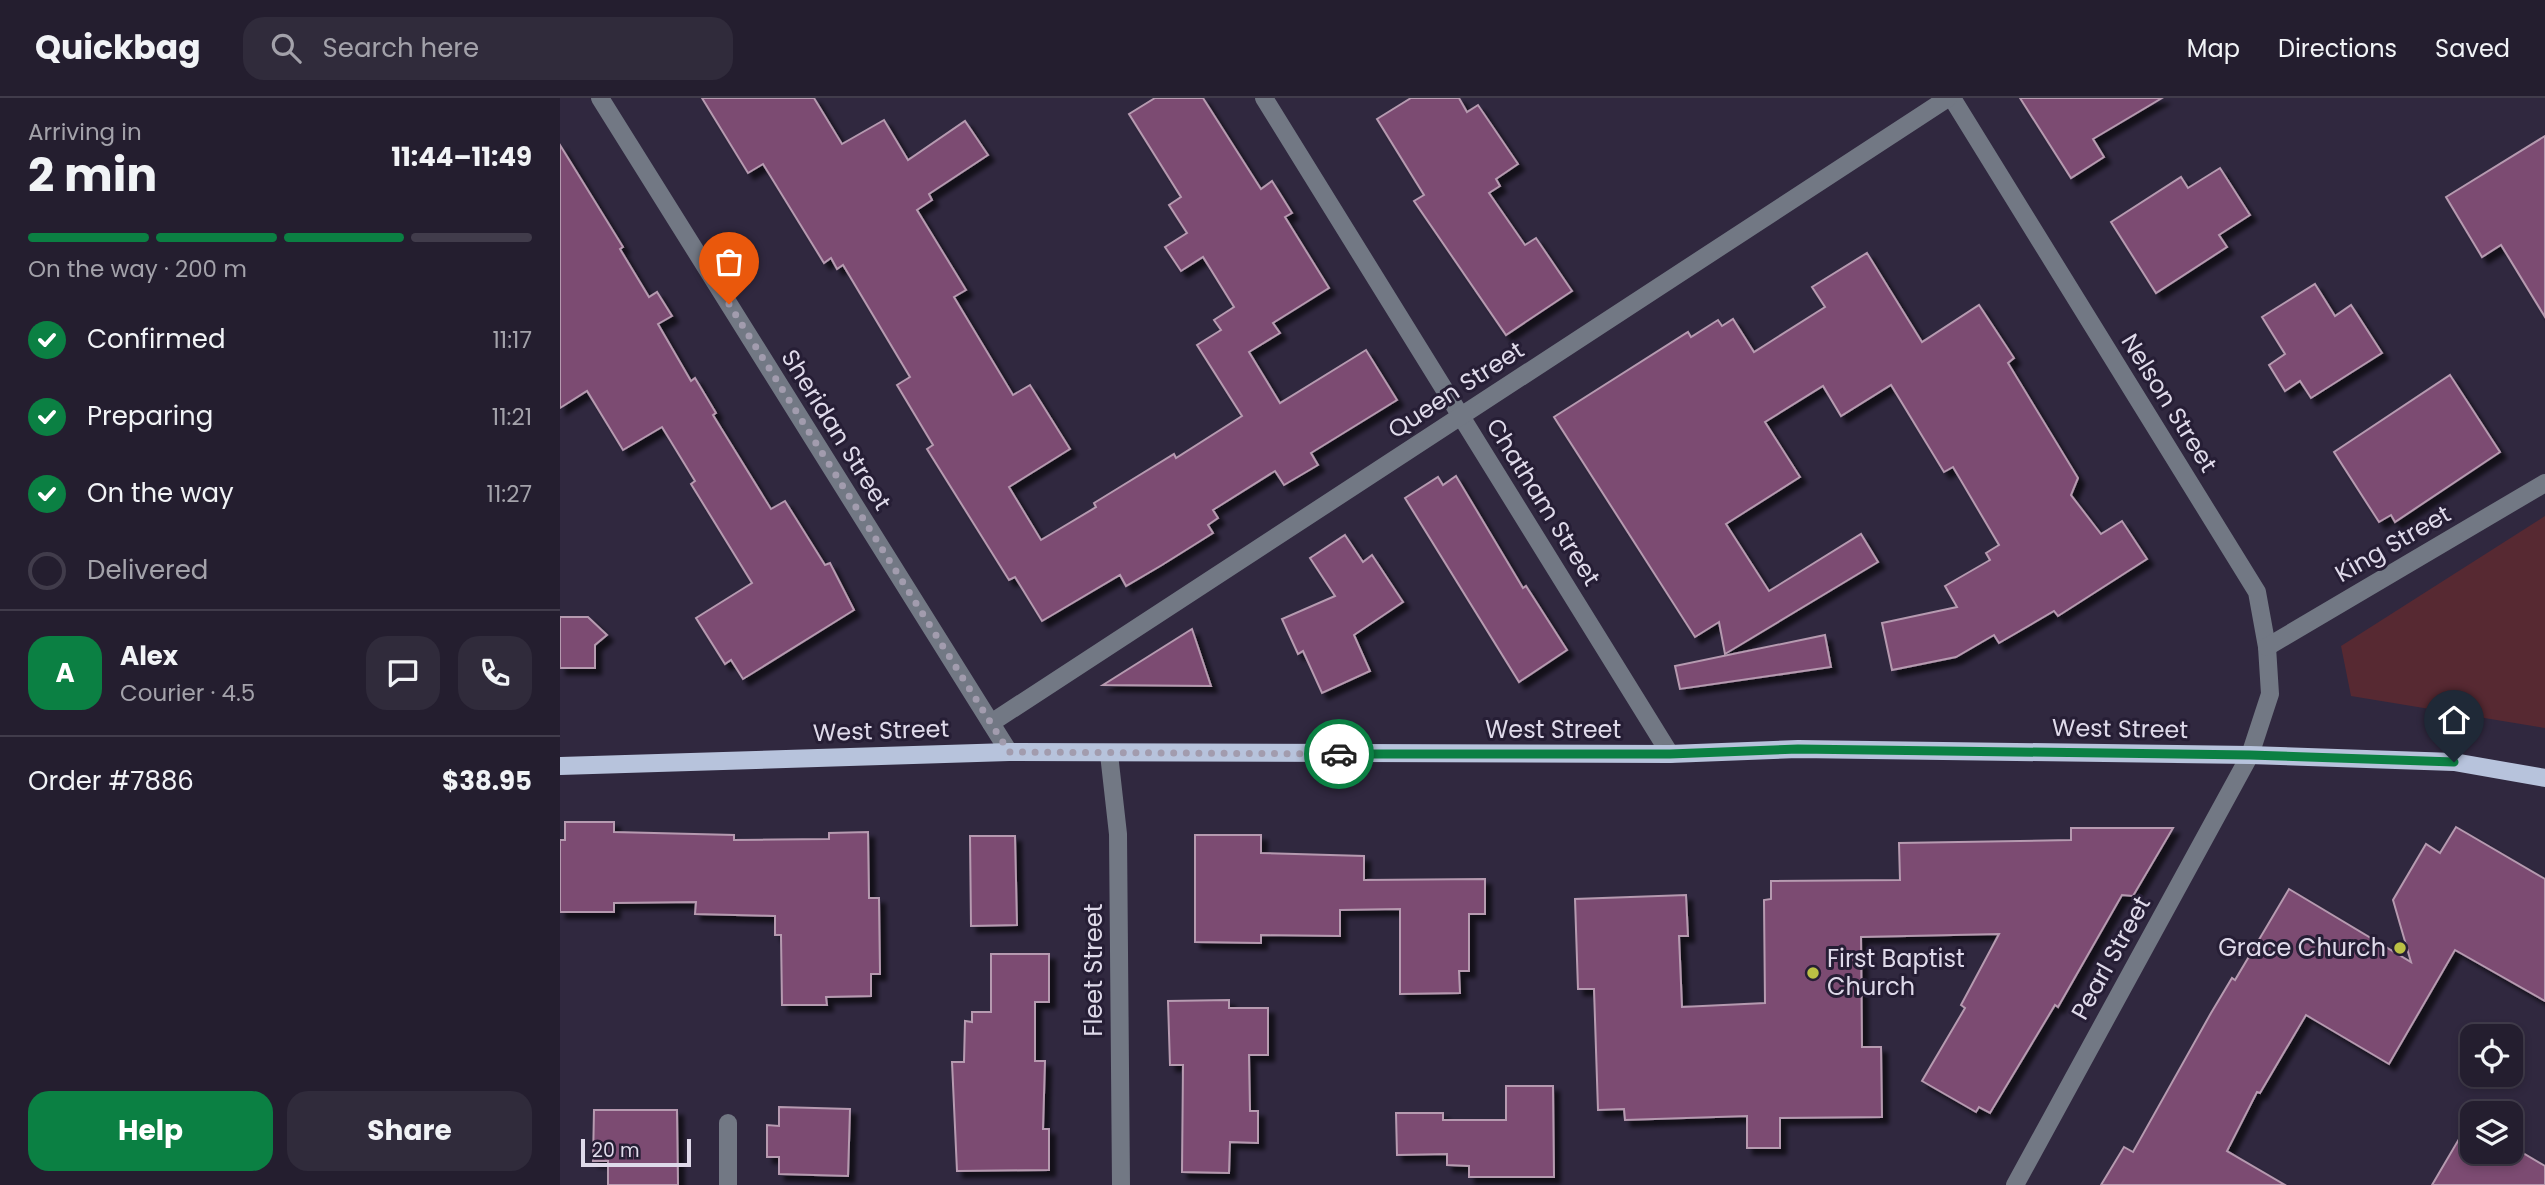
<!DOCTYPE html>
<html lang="en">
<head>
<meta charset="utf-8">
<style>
	body { margin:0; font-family:Poppins,sans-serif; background:#302b3b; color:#f1f3f6; height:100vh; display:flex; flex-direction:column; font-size:26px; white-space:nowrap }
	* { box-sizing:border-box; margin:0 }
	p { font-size:23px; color:#a3a2aa }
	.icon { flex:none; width:38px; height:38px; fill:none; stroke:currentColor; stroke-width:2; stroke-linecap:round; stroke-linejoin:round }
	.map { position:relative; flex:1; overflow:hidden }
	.side { display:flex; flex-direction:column; background:#241e2f; width:560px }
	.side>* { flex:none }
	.buttons { position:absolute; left:1900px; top:926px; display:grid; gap:14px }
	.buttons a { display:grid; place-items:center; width:63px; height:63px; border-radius:14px; background:#241e2f; box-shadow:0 4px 10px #0003,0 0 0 2px #413c4b; font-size:35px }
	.scale { position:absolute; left:21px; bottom:18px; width:110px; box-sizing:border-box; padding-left:7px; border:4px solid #dfdaea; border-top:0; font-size:19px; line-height:24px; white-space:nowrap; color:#dfdaea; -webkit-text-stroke:5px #261e35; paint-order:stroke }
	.pin { position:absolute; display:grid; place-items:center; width:60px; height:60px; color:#fff; margin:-72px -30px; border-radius:50% 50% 50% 0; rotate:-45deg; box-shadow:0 0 7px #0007 }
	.pin .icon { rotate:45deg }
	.courier { position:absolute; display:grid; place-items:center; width:70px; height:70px; margin:-35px; border:5px solid #0b8043; border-radius:50%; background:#fff; color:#222; box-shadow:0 2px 9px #0007 }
	.headline em { font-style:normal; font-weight:700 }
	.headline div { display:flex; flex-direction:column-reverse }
	.headline { display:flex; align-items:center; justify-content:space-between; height:119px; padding:0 28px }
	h1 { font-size:46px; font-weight:700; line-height:52px }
	.bar { display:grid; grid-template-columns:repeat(4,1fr); gap:10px 7px; align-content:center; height:84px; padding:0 28px }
	.bar i { height:9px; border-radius:5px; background:#413c4b }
	.bar .active { background:#0b8043 }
	.bar p { grid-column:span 4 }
	.line { display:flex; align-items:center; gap:18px; padding:0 28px; border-top:2px solid #413c4b }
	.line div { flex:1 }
	.round { display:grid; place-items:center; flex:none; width:74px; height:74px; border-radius:21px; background:#302b3b }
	ol { padding:0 28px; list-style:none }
	li { display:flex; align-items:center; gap:21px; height:77px }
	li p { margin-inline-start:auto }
	li .icon { padding:7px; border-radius:50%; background:#0b8043; color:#fff; stroke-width:4 }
	li:last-child { color:#a3a2aa }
	li i { width:38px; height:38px; border:4px solid #413c4b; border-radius:50% }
	.primary-button { display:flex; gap:14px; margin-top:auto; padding:14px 28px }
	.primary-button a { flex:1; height:80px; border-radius:21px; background:#0b8043; color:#fff; font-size:28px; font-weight:700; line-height:80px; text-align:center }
	.primary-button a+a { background:#302b3b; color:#f1f3f6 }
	header { display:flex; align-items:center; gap:42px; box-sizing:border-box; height:98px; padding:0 35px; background:#241e2f; border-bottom:2px solid #413c4b }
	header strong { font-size:33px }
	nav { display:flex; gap:38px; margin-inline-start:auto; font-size:24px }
	.search { width:490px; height:63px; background:#302b3b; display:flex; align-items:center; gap:18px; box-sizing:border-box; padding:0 24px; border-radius:21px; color:#a3a2aa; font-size:26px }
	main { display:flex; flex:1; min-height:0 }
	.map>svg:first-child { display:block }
</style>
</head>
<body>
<header>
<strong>Quickbag</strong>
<div class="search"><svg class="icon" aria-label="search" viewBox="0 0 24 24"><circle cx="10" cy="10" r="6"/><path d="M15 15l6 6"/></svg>Search here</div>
<nav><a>Map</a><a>Directions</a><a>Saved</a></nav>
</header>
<main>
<section class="side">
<div class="headline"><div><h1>2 min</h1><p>Arriving in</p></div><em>11:44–11:49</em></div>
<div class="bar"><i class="active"></i><i class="active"></i><i class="active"></i><i></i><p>On the way · 200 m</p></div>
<ol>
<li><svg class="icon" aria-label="check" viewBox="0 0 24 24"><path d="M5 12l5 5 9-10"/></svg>Confirmed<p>11:17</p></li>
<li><svg class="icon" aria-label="check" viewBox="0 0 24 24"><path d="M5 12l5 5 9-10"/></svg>Preparing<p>11:21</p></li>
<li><svg class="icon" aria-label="check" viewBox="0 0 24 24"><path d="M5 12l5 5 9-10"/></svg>On the way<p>11:27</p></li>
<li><i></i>Delivered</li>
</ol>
<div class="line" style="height:126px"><b class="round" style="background:#0b8043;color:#fff">A</b><div><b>Alex</b><p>Courier · 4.5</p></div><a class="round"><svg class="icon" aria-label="chat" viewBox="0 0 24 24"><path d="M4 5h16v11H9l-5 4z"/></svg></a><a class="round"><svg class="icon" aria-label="phone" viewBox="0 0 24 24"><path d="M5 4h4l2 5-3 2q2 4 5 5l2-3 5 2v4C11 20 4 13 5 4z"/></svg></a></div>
<div class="line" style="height:91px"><div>Order #7886</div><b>$38.95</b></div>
<div class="primary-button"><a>Help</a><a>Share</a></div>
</section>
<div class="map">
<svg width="1985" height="1087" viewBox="0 0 1985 1087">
	<defs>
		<filter id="shadow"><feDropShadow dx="6" dy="6" stdDeviation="2" flood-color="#0009"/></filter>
	</defs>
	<rect width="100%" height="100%" fill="#30283f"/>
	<path fill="#572932" d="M1985 418V630L1791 598 1781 548Z"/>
	<g fill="#7b4b72" stroke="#b69ab0" stroke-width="2" filter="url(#shadow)">
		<path d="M142 0H254L282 46 324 22 348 62 405 23 428 57 369 96 372 102 357 112 406 192 394 199 453 297 470 287 510 351 449 389 481 442 536 409 534 405 614 356 616 360 682 318 637 247 661 232 654 222 674 209 643 159 621 173 605 149 627 135 609 107 621 99 569 16 595 0H643L701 91 712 83 732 115 725 119 769 190 713 225 720 235 689 254 720 305 806 252 837 302 751 355 758 367 724 387 715 373 653 412 658 420 648 427 653 435 602 467 566 488 560 477 482 523 455 479 449 482 367 351 373 347 337 287 350 279 283 167 277 171 271 160 264 165 203 66 188 75Z"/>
		<path d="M851 0H899L907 14 918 7 958 66 936 81 940 88 929 95 965 147 976 140 1012 193 946 237 854 103 864 97 817 21Z"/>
		<path d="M1460 0H1602L1533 41 1544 59 1511 80Z"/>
		<path d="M1985 38V219L1941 147 1922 159 1886 99Z"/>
		<path d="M0 47 63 149 60 151 89 199 97 194 112 218 98 226 131 283 135 280 156 315 153 317 211 411 225 403 265 467 270 465 294 512 183 581 171 562 165 566 136 520 192 485 131 386 135 383 102 329 63 352 27 293 0 310Z"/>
		<path d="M1660 70 1690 117 1659 137 1667 149 1596 195 1551 124 1621 79 1628 90Z"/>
		<path d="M1307 155 1362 244 1419 207 1454 260 1448 265 1518 380 1511 397 1541 436 1562 423 1587 461 1498 518 1494 513 1439 545 1434 537 1396 559 1332 572 1322 525 1397 509 1385 488 1430 462 1426 455 1439 447 1393 369 1384 374 1331 287 1281 318 1263 288 1205 324 1240 379 1166 426 1209 493 1301 436 1318 464 1165 556 1159 524 1135 539 994 319 1128 234 1131 239 1158 222 1162 228 1173 221 1194 254 1265 209 1252 189Z"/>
		<path d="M1755 186 1775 218 1791 207 1822 255 1751 300 1740 283 1725 293 1709 267 1725 256 1702 219Z"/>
		<path d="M1890 277 1940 354 1835 424 1831 417 1819 424 1774 354Z"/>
		<path d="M896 378 963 490 966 488 1007 552 959 584 845 400 878 379 883 387Z"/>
		<path d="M785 437 803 464 812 457 843 504 794 537 810 573 762 595 743 553 738 556 722 521 775 498 750 460Z"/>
		<path d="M0 519H28L47 537 35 547V570H0Z"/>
		<path d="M632 531 651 588 543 587Z"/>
		<path d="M1265 537 1271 569 1120 591 1115 568Z"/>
		<path d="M5 724H54V734L174 737V742L269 741V735L308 734 309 800H319L320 876H311V898L266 899 267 907H222L221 837H215V818L135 816 136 804 54 805V814H0V742H5Z"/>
		<path d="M1896 729 1985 781V903L1895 852 1829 966 1746 917 1700 995 1697 994 1667 1053 1725 1087H1541L1564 1049 1573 1054 1651 915 1672 880 1675 882 1729 791 1851 864 1833 802 1866 746 1880 755Z"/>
		<path d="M1511 730H1613L1573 798 1562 797 1498 909 1495 907 1430 1015 1419 1009 1416 1014 1362 983 1405 910 1401 907 1439 836 1301 839 1302 949H1321L1322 1019 1220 1020V1050H1187V1018L1065 1022 1064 1011 1038 1012 1034 891H1018L1015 801 1126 797 1128 838H1119L1122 909 1205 905 1204 802 1211 801V783L1340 782 1339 745 1511 742Z"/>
		<path d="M635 737H701V755L804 758V782L925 781V816H909V873H899L900 895 840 896V811L780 812V838L701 837V845L635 844Z"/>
		<path d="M410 738H455L457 827 411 828Z"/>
		<path d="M431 856H489V904H475V963H485L483 1031H489V1072L397 1073 392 964H404L405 923 412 924V914H431Z"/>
		<path d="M669 902V910H708V957H689L690 1013H698V1045L670 1044 669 1075 622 1074 623 967H610L608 903Z"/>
		<path d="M946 988H993L994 1079H909V1068L887 1067V1056L837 1057 836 1015H883V1022H946Z"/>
		<path d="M219 1009 290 1011 288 1078 219 1076V1059H207V1027L219 1028Z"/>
		<path d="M34 1012H117L118 1087H48V1063H33Z"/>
		<path d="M1909 1024 1913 1026V1054H1951V1048L1985 1068V1087H1872Z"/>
	</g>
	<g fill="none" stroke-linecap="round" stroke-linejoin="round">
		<g stroke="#727884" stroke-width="18">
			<path d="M40 0 449 654"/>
			<path d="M704 0 1110 656"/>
			<path d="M1392 0 1697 494 1707 549 1710 596 1690 657 1455 1087"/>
			<path d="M1707 549 1985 385"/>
			<path d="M431 625 1388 0"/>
			<path d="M549 656 558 736 561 1087"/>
			<path d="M168 1025V1087"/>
		</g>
		<path stroke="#b7c3dc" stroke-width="18" d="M0 668 449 654 1110 656 1238 651 1690 657 1894 664 1985 680"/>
	</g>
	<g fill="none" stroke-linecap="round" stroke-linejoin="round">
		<path stroke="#a29cae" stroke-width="7" stroke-dasharray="0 12.6" d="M169 206 449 654 779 656"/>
		<path stroke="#0b8043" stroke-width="9" d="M779 656H1110L1238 651 1690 657 1894 664"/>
	</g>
	<g fill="#bbc044" stroke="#261e35" stroke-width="2.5">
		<circle cx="1840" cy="850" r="7"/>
		<circle cx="1253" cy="875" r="7"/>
	</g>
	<g text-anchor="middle" stroke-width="6" stroke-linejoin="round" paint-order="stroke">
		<g font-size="24" fill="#dfdaea" stroke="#261e35">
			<text transform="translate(896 292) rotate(-33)" y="8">Queen Street</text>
			<text transform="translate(1609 305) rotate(58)" y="8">Nelson Street</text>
			<text transform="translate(276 332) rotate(58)" y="8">Sheridan Street</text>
			<text transform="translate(983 404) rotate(58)" y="8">Chatham Street</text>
			<text transform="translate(1833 446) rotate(-30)" y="8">King Street</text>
			<text transform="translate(1560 631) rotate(1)" y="8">West Street</text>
			<text x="993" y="640">West Street</text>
			<text transform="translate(321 633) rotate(-2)" y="8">West Street</text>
			<text transform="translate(1551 860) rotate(-61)" y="8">Pearl Street</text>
			<text transform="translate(534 872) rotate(-90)" y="8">Fleet Street</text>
		</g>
		<g font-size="24" fill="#dfdaea" stroke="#261e35" text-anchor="end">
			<text x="1826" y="858">Grace Church</text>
			<text x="1267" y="869" text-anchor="start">First Baptist<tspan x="1267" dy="28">Church</tspan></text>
		</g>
	</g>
</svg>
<div class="buttons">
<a><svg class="icon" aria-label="locate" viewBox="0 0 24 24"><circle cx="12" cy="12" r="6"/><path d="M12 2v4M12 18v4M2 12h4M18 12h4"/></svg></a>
<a><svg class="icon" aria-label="layers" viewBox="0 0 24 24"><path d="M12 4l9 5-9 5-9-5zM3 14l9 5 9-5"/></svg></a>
</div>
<div class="scale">20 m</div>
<div class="pin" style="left:169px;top:206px;background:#ea580c"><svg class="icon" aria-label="bag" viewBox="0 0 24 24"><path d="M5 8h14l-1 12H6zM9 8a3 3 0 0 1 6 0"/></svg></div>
<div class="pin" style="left:1894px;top:664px;background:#1f2937"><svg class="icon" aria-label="home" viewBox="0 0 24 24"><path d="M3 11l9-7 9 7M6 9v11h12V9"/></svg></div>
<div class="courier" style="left:779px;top:656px"><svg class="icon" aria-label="car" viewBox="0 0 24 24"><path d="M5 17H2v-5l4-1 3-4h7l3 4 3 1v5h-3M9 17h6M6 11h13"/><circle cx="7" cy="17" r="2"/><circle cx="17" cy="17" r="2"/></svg></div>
</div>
</main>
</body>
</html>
